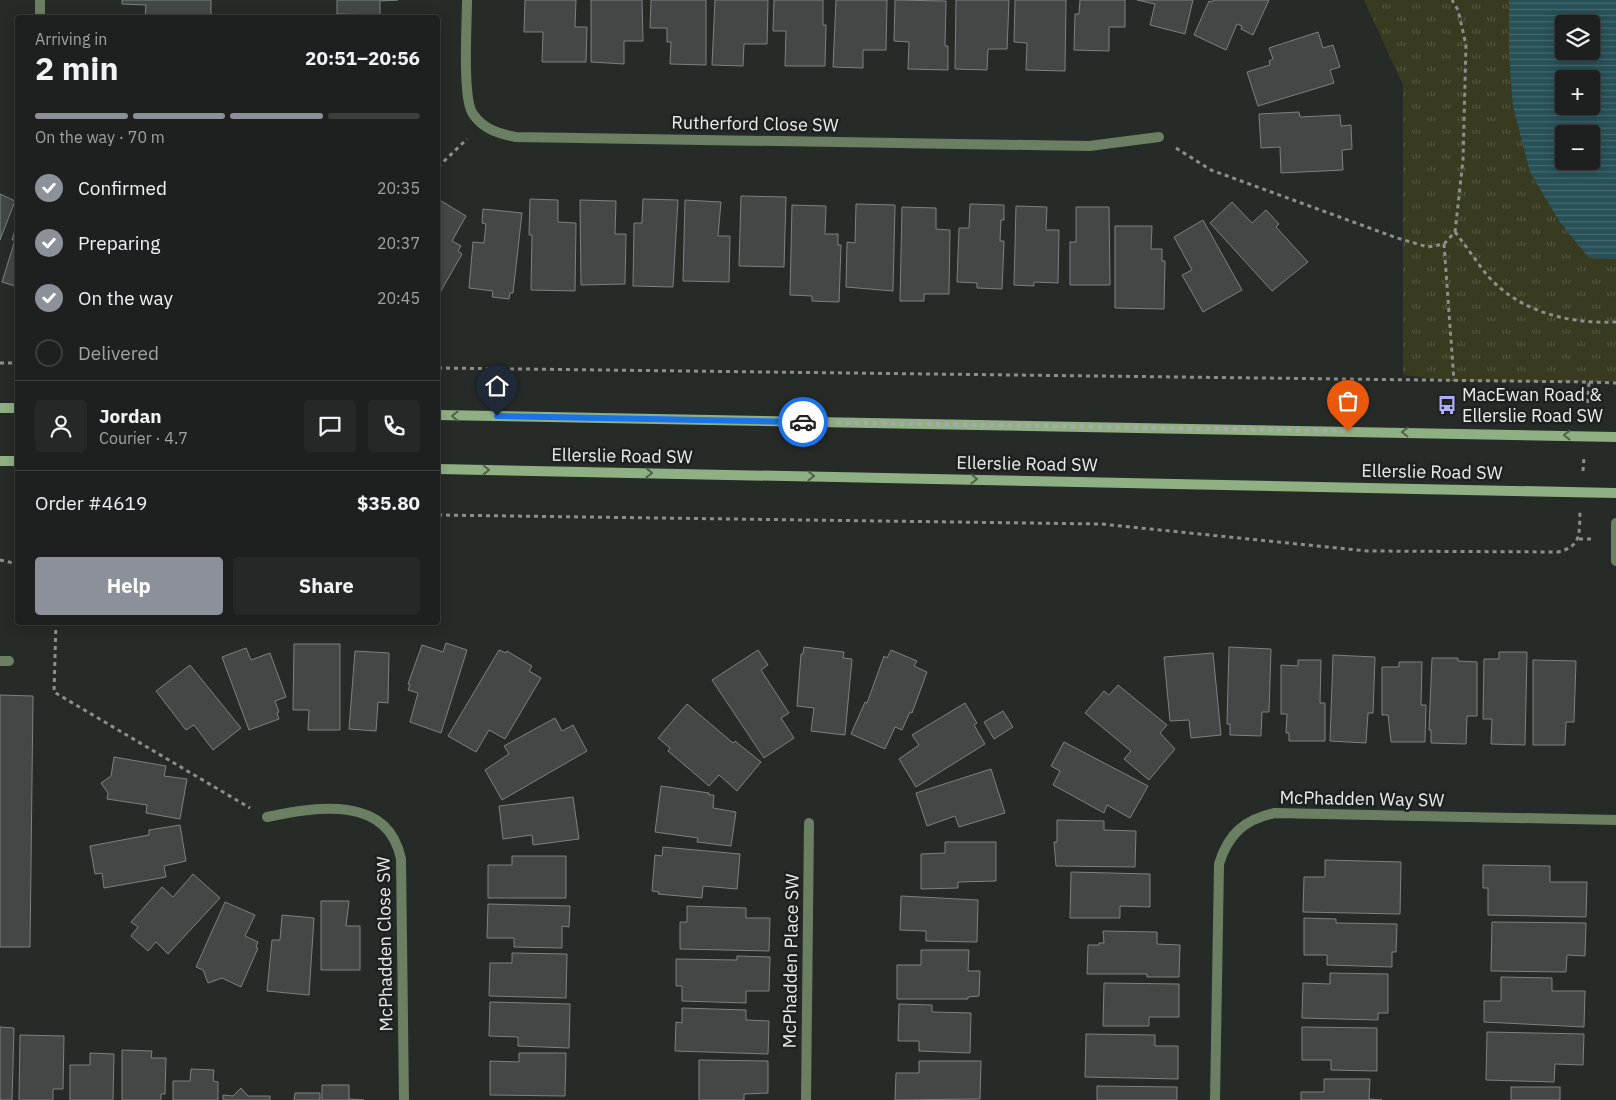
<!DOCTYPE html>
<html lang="en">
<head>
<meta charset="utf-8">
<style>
	body { margin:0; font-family:"IBM Plex Sans",sans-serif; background:#252827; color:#f1f3f6; height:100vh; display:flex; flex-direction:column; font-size:19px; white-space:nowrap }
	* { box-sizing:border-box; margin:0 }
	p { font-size:16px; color:#a0a3a4 }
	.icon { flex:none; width:28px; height:28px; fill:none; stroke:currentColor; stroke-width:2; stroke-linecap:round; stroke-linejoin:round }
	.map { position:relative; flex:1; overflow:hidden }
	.sheet { position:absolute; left:15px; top:15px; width:425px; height:610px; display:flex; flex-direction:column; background:#1d201e; border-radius:5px; box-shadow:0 2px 12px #0003,0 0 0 1px #3b3e3c }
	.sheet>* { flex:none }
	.controls { position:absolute; left:1555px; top:15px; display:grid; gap:10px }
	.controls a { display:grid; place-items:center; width:45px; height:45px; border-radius:5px; background:#1d201e; box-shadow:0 2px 12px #0003,0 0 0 1px #3b3e3c; font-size:25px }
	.pin { position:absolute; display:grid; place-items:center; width:42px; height:42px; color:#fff; margin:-51px -21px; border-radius:50% 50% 50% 0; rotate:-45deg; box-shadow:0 0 5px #0007 }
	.pin .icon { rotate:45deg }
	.courier { position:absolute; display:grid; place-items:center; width:50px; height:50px; margin:-25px; border:4px solid #1a73e8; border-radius:50%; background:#fff; color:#222; box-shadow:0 1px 6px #0007 }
	.headline em { font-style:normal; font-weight:700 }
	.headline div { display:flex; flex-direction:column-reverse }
	.headline { display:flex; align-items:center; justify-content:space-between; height:85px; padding:0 20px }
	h1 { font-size:32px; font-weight:700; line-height:38px }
	.bar { display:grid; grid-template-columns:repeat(4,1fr); gap:8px 5px; align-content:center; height:60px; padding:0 20px }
	.bar i { height:6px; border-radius:4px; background:#3b3e3c }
	.bar .active { background:#8c9099 }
	.bar p { grid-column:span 4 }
	.line { display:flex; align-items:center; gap:12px; padding:0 20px; border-top:1px solid #3b3e3c }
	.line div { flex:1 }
	.round { display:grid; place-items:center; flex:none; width:52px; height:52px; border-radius:5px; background:#252827 }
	ol { padding:0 20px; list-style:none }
	li { display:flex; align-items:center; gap:15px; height:55px }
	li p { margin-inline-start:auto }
	li .icon { padding:5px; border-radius:50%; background:#8c9099; color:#fff; stroke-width:4 }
	li:last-child { color:#a0a3a4 }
	li i { width:28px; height:28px; border:2px solid #3b3e3c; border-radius:50% }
	.action { display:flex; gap:10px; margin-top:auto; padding:10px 20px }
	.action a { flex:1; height:58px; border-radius:5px; background:#8c9099; color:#fff; font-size:20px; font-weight:700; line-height:58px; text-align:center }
	.action a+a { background:#252827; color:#f1f3f6 }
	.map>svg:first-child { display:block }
</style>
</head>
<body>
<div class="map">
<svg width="1616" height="1100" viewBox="0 0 1616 1100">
	<defs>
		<pattern id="grass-tufts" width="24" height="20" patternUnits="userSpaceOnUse" patternTransform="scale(1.25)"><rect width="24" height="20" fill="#383b20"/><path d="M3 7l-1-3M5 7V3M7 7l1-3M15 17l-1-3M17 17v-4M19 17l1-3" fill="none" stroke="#555841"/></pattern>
		<pattern id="water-rules" width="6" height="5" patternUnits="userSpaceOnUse" patternTransform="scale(1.25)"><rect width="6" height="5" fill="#275057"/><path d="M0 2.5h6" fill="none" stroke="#466a6f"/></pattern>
	</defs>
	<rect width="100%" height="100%" fill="#272b28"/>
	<path fill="url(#grass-tufts)" fill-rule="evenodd" d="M1364 0H1616V382L1454 381 1403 375V85ZM1564 24H1591V51H1564ZM1564 79H1591V106H1564ZM1564 134H1591V161H1564Z"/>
	<path fill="url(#water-rules)" fill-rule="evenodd" d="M1509 0H1616V259L1589 258 1559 221 1530 172 1513 107 1509 55ZM1564 24H1591V51H1564ZM1564 79H1591V106H1564ZM1564 134H1591V161H1564Z"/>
	<g fill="#434847" stroke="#7c8281">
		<path d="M122 0H211V18H145L146 5 122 4Z"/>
		<path d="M337 0H398L380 1V15L337 14Z"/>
		<path d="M525 0H576L575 27H587L586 62H542L543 32H524Z"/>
		<path d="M591 0H642L643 41H624V64L591 62Z"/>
		<path d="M651 0H706V65L670 64 671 42H667V28H650Z"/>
		<path d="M715 0H768L767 44H744L743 66 712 65Z"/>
		<path d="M774 0H823V25H826L825 66H785L786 31H773Z"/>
		<path d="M836 0H887L886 50H863V68L833 67Z"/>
		<path d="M895 0 946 1 945 46H948V70L908 69 909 42 894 41Z"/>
		<path d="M956 0H1009L1007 49H988L987 70 955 69Z"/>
		<path d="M1015 0H1066L1065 71 1026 70 1027 43 1014 42Z"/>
		<path d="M1080 0H1125V27H1109V51L1074 50 1075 14H1079Z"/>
		<path d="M1137 0H1193L1185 34 1150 25 1155 4Z"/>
		<path d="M1213 0H1269L1253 35 1241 29 1242 26 1237 24 1226 50 1194 35 1209 1 1212 2Z"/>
		<path d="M1318 32 1323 48 1333 45 1340 67 1330 70 1334 83 1258 106 1247 72 1270 65 1269 61 1273 59 1269 48Z"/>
		<path d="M1299 112 1300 117 1340 115 1341 126 1351 125 1352 149 1342 150 1343 170 1281 173 1280 147 1261 148 1259 114Z"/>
		<path d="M0 194 15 201 0 240Z"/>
		<path d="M741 196 786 197 784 267 739 266Z"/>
		<path d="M438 199 466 216 452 241 461 246 458 251 462 254 438 296Z"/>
		<path d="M530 199 558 200V222L576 223 575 291 531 290 532 235H529Z"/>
		<path d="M643 199 678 200 673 287 633 286 634 223H642Z"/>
		<path d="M580 200 616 201 615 234H626L625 284 581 285Z"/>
		<path d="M685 200 721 202 718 236H730L729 282 683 281Z"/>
		<path d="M1232 202 1252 223 1266 210 1279 224 1276 227 1308 262 1272 291 1210 223Z"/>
		<path d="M856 204 895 205 893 291 846 287 847 242 855 243Z"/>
		<path d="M970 204 1004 205V220H1001L1000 241H1004L1002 289 977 288V283L957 282 959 228H969Z"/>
		<path d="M792 205 826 206 825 234H838V245H841L839 302 812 301V296L790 295Z"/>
		<path d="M1016 206 1047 207 1046 230H1059L1058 283 1034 282V286L1014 285Z"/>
		<path d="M902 207 936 208V229L950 230 949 294H924V301H900Z"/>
		<path d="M1076 207H1109L1110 285H1070V242H1076Z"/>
		<path d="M483 209 522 213 513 293H510L509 299 492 297 493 291 469 288 473 242 484 243 486 224 482 223Z"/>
		<path d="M1203 220 1242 290 1203 312 1182 275 1192 270 1174 237Z"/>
		<path d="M18 221V287L2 282 15 240H12Z"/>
		<path d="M1115 226H1152L1151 249H1162V261H1165L1164 309 1115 308Z"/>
		<path d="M446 643 467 650 441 733 410 722 418 693 408 690 410 685 408 684 422 645 443 652Z"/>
		<path d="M294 644H340V730H308L309 710H293Z"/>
		<path d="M804 647 844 652 843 658 852 659 845 735 811 731 814 708 797 706 801 654H803Z"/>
		<path d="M1229 647 1271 649 1269 712H1262L1261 736 1230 735V724H1227Z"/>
		<path d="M246 648 251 660 270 653 286 697 275 701 279 712 277 713 279 719 249 730 222 657Z"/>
		<path d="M499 650 506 653 507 651 532 666 529 671 541 678 505 739 489 730 476 752 448 736Z"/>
		<path d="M758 650 768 665 761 670 789 713 781 718 794 738 764 758 712 680Z"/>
		<path d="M891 650 917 661 914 666 927 672 912 713 910 712 902 730 895 727 885 749 851 734 865 702 867 703 884 656 887 658Z"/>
		<path d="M355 651 389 653 388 703 378 702 376 731 349 729Z"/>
		<path d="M1499 652H1527L1525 745 1491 744 1492 719H1483L1484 659H1499Z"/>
		<path d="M1213 653 1221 735 1191 738 1189 720 1170 721 1164 657Z"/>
		<path d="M1333 655 1375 657 1373 713H1368L1366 743 1330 741Z"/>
		<path d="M1432 658H1458V661L1477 662V716H1467L1466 744 1431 743V730H1429Z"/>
		<path d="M1298 660H1321L1320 703H1325V741H1289V733H1286L1287 714H1281V665L1298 666Z"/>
		<path d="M1533 660 1576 661 1574 722H1566L1565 745H1533Z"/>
		<path d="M1399 662H1422L1421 705H1426L1425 742H1391L1388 715H1382V667H1399Z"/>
		<path d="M190 665 241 728 213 750 194 725 186 730 156 691Z"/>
		<path d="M1118 685 1167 725 1160 733 1175 749 1149 780 1124 759 1131 751 1085 713 1104 691 1109 695Z"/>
		<path d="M0 695 33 696 30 947H0Z"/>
		<path d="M965 703 977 723 974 725 985 744 916 787 899 759 919 745 912 735Z"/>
		<path d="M687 704 733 743 735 741 761 762 737 791 719 775 709 786 668 751 670 748 658 738Z"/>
		<path d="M1003 711 1013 727 994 739 984 722Z"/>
		<path d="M555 718 562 731 573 725 587 751 502 800 485 770 509 754 504 746Z"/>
		<path d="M1064 742 1148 786 1130 818 1107 805 1104 813 1053 785 1060 771 1051 766Z"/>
		<path d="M114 757 166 766 164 776 187 779 180 819 146 813 147 805 107 799 108 793 101 783 111 776Z"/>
		<path d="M991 769 1005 813 959 827 955 816 927 826 916 793Z"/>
		<path d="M661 786 709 793V795H714L713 808 736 812 731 846 697 842 698 838 655 832Z"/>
		<path d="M573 797 579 839 533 845 532 835 503 839 499 806Z"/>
		<path d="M1057 820 1104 821V830L1136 831 1135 867 1056 866 1054 842H1057Z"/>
		<path d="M180 825 186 861 164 866 166 877 104 888 102 873 95 874 90 846 149 835V830Z"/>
		<path d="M945 842H996V881L958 882V888L921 889V854L945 853Z"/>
		<path d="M663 847 740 854 737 889 703 886 702 898 658 894 659 892 652 891 655 855 662 856Z"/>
		<path d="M512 856H566V898H488V865H512Z"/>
		<path d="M1325 860 1401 862 1400 914 1303 912 1304 877H1325Z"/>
		<path d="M1483 865 1550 866V882H1587L1586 917 1488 915V888H1483Z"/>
		<path d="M1071 872 1150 874V907L1120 906V918H1070Z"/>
		<path d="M193 874 220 898 168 954 156 942 148 951 131 936 138 927 131 922 162 887 173 897Z"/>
		<path d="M901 896 978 900 977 942 926 941V931L900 930Z"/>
		<path d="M321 901H349L346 926H360V970H321Z"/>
		<path d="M225 902 255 915 245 936 258 942 256 947 258 948 241 987 222 978 208 983 203 970 196 967Z"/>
		<path d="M488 904 570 906 569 927 562 926V948L514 947V938H487Z"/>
		<path d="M687 906 746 908V918H770L769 951 680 949V922H687Z"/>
		<path d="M282 915 314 918 309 995 267 991 272 940H280Z"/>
		<path d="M1304 918 1336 919V923L1397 924 1396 952H1392V967L1327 965V955H1304Z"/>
		<path d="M1492 922 1586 923 1585 956 1567 955 1566 972 1491 971Z"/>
		<path d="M1103 931 1157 932V944L1180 945 1179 977H1147V974H1087L1088 945H1099V943H1104Z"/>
		<path d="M921 950H969L968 971H980L979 996 968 997V999H897V965H921Z"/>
		<path d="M512 953 567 954 566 998 489 996 490 963H512Z"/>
		<path d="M737 956 770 957 769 991H746V1003L682 1001V986H676V959L737 960Z"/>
		<path d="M1330 973 1388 974V1013H1378V1020L1302 1018 1303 983 1330 984Z"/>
		<path d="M1501 977 1552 978V991H1585L1584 1027 1484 1022V1001H1501Z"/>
		<path d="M1104 983 1179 984V1017H1149V1026H1103Z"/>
		<path d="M490 1002 570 1004 569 1048 518 1046V1037L489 1036Z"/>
		<path d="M899 1004 932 1005V1012L971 1013 970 1053 919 1051V1041H898Z"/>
		<path d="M682 1008 746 1010V1020L769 1021 768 1054 675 1051 676 1022 682 1023Z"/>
		<path d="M0 1027 14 1028 12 1100H0Z"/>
		<path d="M1302 1027 1377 1028V1071L1331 1070V1060H1302Z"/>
		<path d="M1487 1032 1584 1034 1583 1065 1555 1064 1554 1082 1486 1080Z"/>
		<path d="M1086 1034 1155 1035V1046H1178V1079L1085 1077Z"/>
		<path d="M20 1035 64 1036 63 1089H53V1100H19Z"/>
		<path d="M122 1050 152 1051 151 1058H166L165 1094H161V1100H122Z"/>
		<path d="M90 1053 114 1054 113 1100H70V1065H90Z"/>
		<path d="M519 1053H566L565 1096 490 1095V1061L519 1062Z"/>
		<path d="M699 1060 768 1061V1093L744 1094V1100H699Z"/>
		<path d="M919 1061H981L980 1099 895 1100 896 1073H919Z"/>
		<path d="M191 1069 214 1070 213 1081 218 1082V1100H173V1081H190Z"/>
		<path d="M1324 1079H1370L1369 1099 1382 1100H1301V1092H1324Z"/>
		<path d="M322 1085H349V1099L364 1100H322Z"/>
		<path d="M1097 1086 1177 1087V1100H1097Z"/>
		<rect x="1511" y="1087" width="49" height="13"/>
		<path d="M241 1088 248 1096H270V1100H223V1095L233 1096Z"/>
		<path d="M295 1093H320V1100H294Z"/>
	</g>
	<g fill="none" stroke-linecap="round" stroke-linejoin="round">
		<g stroke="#8c8f8d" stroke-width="3" stroke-dasharray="4 4" stroke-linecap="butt">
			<path d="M1176 148 1211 170 1397 238 1428 247 1444 244 1455 232 1463 160 1466 45 1458 10 1452 0"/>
			<path d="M438 167 467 139"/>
			<path d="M1455 232C1466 246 1476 261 1487 275 1519 312 1569 324 1616 322"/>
			<path d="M1444 244 1454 381"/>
			<path d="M0 363H18"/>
			<path d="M438 368 1589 382 1587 416"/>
			<path d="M1589 382 1616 383"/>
			<path d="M1583 471 1584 457"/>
			<path d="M438 515 1101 524 1367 551 1558 552C1582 546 1579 534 1580 512"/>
			<path d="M1579 539H1595"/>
			<path d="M0 560 18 564"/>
			<path d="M56 622 54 692 250 808"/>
		</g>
		<path stroke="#6b7f63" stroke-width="10" d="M0 661H9"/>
		<g stroke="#6b7f63" stroke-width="10">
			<path d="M467 0C467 23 462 99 473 114 483 129 499 134 516 137L1089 146 1159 137"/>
			<path d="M40 18V0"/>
			<path d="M267 817C315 807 388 794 401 859L404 1100"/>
			<path d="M806 1100 809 823"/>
			<path d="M1215 1100 1219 864C1228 834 1245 819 1275 813L1616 820"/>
		</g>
		<path stroke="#6b7f63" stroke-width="10" d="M1616 523V561"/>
		<g stroke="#8fb083" stroke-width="10">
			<path d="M0 408H18"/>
			<path d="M438 415 1616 437"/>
			<path d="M0 461H18"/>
			<path d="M438 469 1616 493"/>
		</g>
	</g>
	<defs><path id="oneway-chevron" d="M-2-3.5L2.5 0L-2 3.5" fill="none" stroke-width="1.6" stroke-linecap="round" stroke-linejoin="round" transform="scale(1.25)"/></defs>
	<g stroke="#50614c">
		<use href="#oneway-chevron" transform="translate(455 416) rotate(-179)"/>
		<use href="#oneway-chevron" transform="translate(1405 432) rotate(-179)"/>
		<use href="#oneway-chevron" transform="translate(1567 435) rotate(-179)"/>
		<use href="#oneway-chevron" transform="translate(486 470) rotate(1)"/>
		<use href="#oneway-chevron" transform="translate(649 473) rotate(1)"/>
		<use href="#oneway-chevron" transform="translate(811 476) rotate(1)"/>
		<use href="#oneway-chevron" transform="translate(974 479) rotate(1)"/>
	</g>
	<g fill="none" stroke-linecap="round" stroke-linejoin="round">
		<path stroke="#a7aaa8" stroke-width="5" stroke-dasharray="0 9" d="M803 422 1348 431"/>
		<path stroke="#1a73e8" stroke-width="6" d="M497 416 803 422"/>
	</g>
	<defs>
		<g id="bus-bare" transform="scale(1.5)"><path d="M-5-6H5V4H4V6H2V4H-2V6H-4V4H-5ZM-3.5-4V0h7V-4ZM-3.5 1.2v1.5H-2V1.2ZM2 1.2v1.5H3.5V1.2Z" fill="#b0aefa" stroke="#1d211f" stroke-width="2.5" paint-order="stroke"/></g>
	</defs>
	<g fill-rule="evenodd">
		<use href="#bus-bare" x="1447" y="405"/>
	</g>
	<g text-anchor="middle" stroke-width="5" stroke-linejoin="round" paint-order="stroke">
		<g font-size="18" fill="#eceeed" stroke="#1d211f">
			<text transform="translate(755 124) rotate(1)" y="6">Rutherford Close SW</text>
			<text transform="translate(622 456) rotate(1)" y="6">Ellerslie Road SW</text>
			<text transform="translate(1027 464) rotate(1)" y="6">Ellerslie Road SW</text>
			<text transform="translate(1432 472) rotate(1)" y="6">Ellerslie Road SW</text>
			<text transform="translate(1362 799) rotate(1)" y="6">McPhadden Way SW</text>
			<text transform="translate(385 944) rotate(-91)" y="6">McPhadden Close SW</text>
			<text transform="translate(791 961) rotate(-89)" y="6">McPhadden Place SW</text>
		</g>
		<g font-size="18" fill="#eceeed" stroke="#1d211f" text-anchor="start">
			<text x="1462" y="401">MacEwan Road &amp;<tspan x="1462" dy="21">Ellerslie Road SW</tspan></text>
		</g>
	</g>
</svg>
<div class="controls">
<a><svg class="icon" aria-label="layers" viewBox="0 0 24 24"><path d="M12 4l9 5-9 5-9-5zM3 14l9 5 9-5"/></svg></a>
<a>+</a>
<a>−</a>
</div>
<div class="pin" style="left:1348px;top:431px;background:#ea580c"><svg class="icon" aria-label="bag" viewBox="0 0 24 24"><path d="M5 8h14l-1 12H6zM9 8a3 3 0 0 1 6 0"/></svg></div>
<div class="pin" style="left:497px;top:416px;background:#1f2937"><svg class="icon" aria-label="home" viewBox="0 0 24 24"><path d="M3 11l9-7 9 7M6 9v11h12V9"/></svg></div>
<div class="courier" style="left:803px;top:422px"><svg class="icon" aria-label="car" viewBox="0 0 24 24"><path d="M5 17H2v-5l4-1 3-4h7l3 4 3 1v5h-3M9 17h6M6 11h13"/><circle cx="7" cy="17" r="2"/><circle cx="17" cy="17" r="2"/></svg></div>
<section class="sheet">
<div class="headline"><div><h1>2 min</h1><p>Arriving in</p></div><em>20:51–20:56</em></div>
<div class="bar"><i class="active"></i><i class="active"></i><i class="active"></i><i></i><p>On the way · 70 m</p></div>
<ol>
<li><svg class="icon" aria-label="check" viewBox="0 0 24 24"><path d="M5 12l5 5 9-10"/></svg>Confirmed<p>20:35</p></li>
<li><svg class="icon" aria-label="check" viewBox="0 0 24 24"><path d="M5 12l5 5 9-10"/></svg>Preparing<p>20:37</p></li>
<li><svg class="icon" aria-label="check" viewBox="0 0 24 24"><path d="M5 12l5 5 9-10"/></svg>On the way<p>20:45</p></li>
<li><i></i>Delivered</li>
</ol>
<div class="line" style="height:90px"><a class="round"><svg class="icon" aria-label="person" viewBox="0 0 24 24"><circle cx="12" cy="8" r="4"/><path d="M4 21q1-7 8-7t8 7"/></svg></a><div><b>Jordan</b><p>Courier · 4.7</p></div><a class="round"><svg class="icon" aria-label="chat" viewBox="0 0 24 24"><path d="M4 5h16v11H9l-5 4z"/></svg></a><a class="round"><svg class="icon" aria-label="phone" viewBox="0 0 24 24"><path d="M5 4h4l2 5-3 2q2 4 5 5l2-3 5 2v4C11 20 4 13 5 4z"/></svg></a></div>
<div class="line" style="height:65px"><div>Order #4619</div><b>$35.80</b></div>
<div class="action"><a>Help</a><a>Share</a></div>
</section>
</div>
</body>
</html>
